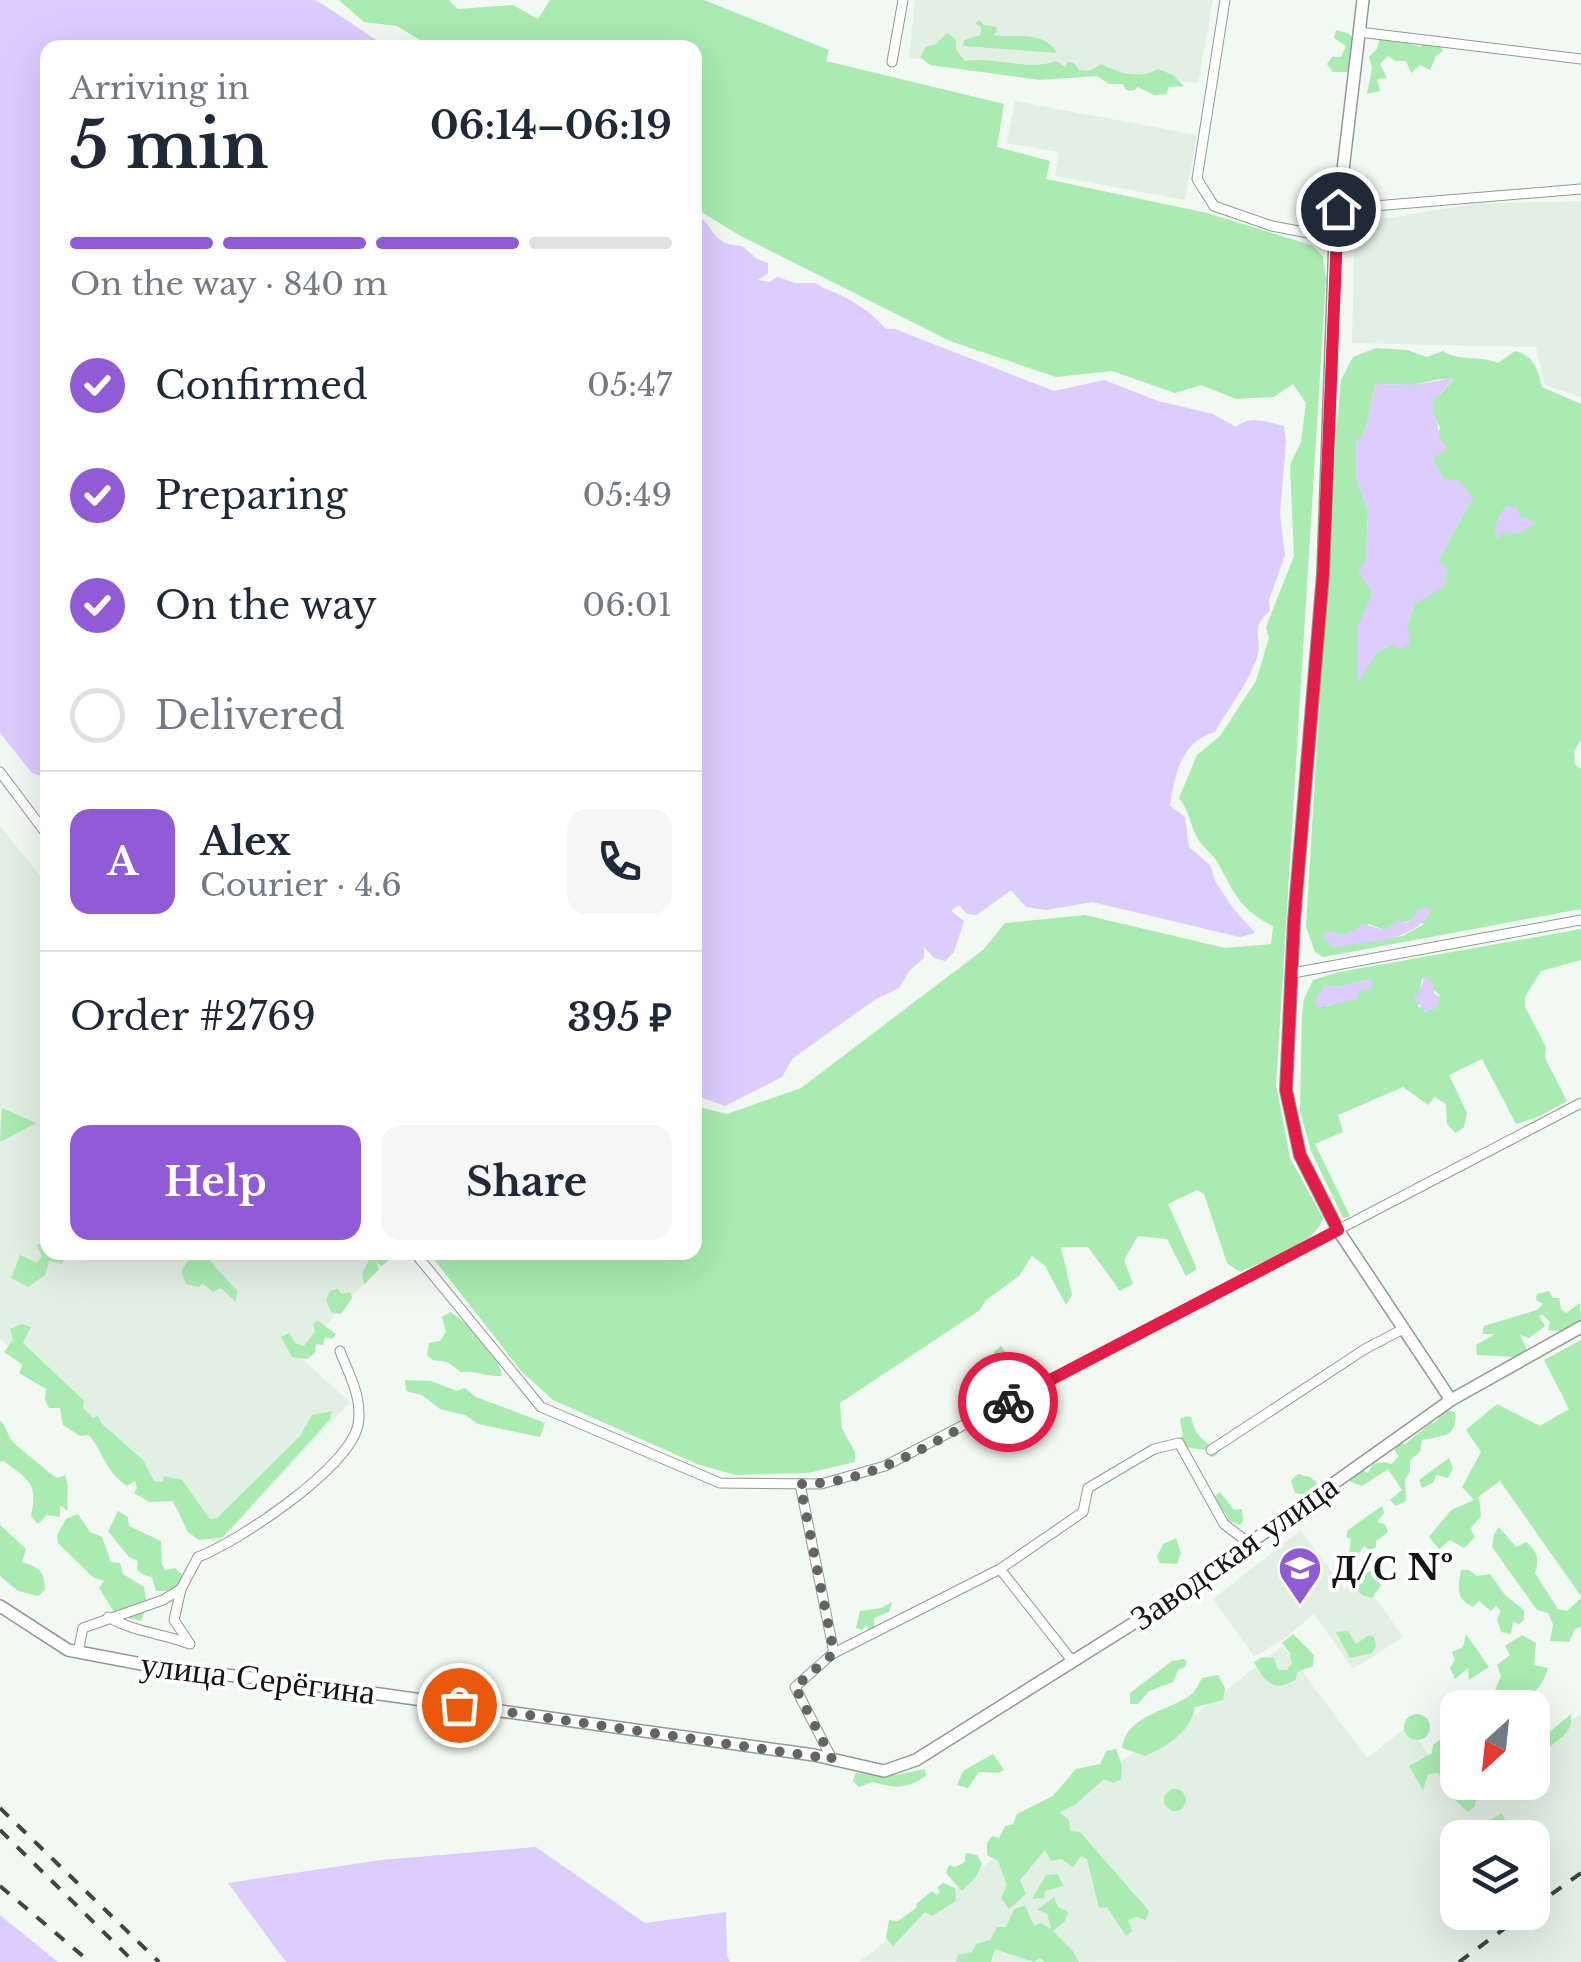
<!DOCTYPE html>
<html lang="en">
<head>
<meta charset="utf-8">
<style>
	body { margin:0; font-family:"Libre Baskerville",serif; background:#f6f6f7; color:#1f2937; height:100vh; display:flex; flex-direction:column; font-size:38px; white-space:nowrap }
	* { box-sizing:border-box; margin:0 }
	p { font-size:32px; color:#747a83 }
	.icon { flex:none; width:55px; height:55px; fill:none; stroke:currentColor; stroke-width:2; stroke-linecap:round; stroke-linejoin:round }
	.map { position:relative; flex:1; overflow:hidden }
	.sheet { position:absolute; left:40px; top:40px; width:662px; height:1220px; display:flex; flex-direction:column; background:#fff; border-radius:20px; box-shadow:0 10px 40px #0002 }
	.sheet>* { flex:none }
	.needle { width:65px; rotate:207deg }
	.buttons { position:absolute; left:1440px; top:1690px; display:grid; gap:20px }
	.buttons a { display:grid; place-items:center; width:110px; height:110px; border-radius:20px; background:#fff; box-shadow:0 10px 40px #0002; font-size:50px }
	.pin { position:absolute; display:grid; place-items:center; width:85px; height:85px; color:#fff; margin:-42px; border:5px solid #fff; border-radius:50%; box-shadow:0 2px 10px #0007 }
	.courier { position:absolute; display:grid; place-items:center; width:100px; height:100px; margin:-50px; border:8px solid #e11d48; border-radius:50%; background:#fff; color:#222; box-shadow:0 2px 12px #0007 }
	.summary em { font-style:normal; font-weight:700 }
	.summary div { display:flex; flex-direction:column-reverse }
	.summary { display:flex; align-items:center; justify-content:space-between; height:170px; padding:0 30px }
	h1 { font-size:65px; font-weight:700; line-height:75px }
	.bar { display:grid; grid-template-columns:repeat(4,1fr); gap:15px 10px; align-content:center; height:120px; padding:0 30px }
	.bar i { height:12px; border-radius:8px; background:#e0e1e3 }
	.bar .selected { background:#905bd4 }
	.bar p { grid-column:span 4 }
	.line { display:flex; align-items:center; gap:25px; padding:0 30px; border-top:2px solid #e0e1e3 }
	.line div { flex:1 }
	.round { display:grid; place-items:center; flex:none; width:105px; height:105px; border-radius:20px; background:#f6f6f7 }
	ol { padding:0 30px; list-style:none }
	li { display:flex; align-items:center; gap:30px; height:110px }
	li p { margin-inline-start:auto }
	li .icon { padding:10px; border-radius:50%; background:#905bd4; color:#fff; stroke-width:4 }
	li:last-child { color:#747a83 }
	li i { width:55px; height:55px; border:5px solid #e0e1e3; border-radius:50% }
	.primary-button { display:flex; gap:20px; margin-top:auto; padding:20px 30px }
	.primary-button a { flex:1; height:115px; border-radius:20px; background:#905bd4; color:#fff; font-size:40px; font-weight:700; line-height:115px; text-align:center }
	.primary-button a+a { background:#f6f6f7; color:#1f2937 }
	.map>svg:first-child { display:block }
</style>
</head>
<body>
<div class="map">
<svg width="1581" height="1962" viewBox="0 0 1581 1962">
	<rect width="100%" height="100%" fill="#f2f8f2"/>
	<g fill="#e2efe3" fill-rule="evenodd">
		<path d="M915 0H1213L1198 83 909 58Z"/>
		<path d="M1015 101 1197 135 1185 200 1055 176 1059 152 1007 143Z"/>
		<path d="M1581 201V397L1545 385 1536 347 1352 343 1355 223 1475 204Z"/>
		<path d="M0 826 47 884 48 1252H373L382 1263 299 1356 350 1402 216 1545 0 1338Z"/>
		<path d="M1301 1530 1344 1589 1362 1579 1403 1637 1353 1669 1314 1614 1280 1642 1254 1656 1213 1599Z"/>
		<path d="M1283 1646 1367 1758 1408 1726 1463 1803 1490 1783 1532 1782 1533 1750 1581 1713V1962L860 1961 1118 1764 1140 1748 1145 1753ZM1458 1838H1532V1912H1458Z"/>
	</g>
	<g fill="#a9ebb1" fill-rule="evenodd">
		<path d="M339 0H449L458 9 513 5 538 19 550 0H704L829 50 826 61 1004 104 997 147 1050 161 1046 179 1207 213 1311 245 1323 256 1326 279 1276 1085 1290 1158 1323 1218C1314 1247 1265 1260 1240 1272L1227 1263 1204 1194 1197 1190 1168 1204 1197 1269 1186 1276 1167 1239 1138 1236 1124 1260 1133 1284 1120 1291 1088 1247H1061L1072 1295 1066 1305 1045 1266 1032 1256 1019 1276 986 1300 980 1310 840 1403 842 1429 855 1452V1462L808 1473 735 1475 697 1464 553 1400 523 1373 429 1253 695 1252V1106L727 1114 801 1088 983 950 1005 923 1085 915 1225 948 1271 944 1273 926C1237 908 1235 892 1216 860 1211 853 1204 848 1200 842 1190 828 1190 811 1179 798L1197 755 1220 736 1256 681 1269 638 1266 627 1294 556 1290 465 1301 442 1306 403 1293 384 1274 397 1236 399 1201 385 1175 393 1112 371 1056 377 950 341 739 235 695 208V48L431 47 397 26 364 22Z"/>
		<path d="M979 20 984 25 996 27 997 32 993 35C1015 39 1043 29 1057 53L963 46 964 40 980 35 981 27 975 23Z"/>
		<path d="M1336 30 1348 33 1354 39 1349 72H1333L1327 64 1332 57H1341L1346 46 1334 38Z"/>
		<path d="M947 33 956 39V50L965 61C996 56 1026 72 1057 61L1065 67 1068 62 1074 63 1079 70 1089 71 1102 64C1118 74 1142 79 1158 69L1173 75 1184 86 1168 87 1167 94 1154 95 1138 87 1133 91 1126 90 1123 84H1109L1097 76 1039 80 930 65 920 57 926 47 936 44Z"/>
		<path d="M1386 37 1421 47 1425 39 1438 43 1443 51 1436 56 1430 70 1420 65 1411 73 1406 61H1396L1388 56 1380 64 1387 78 1377 79 1380 91 1367 94 1372 68 1369 57 1377 49 1379 40Z"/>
		<path d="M1376 348 1407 350 1427 357 1443 351C1460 362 1479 355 1498 363L1515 351C1534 355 1538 370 1542 387L1581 404V740L1574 751 1575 765 1581 769V909L1323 957 1315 952 1306 927 1336 434 1341 380 1353 357ZM1440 379 1453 380 1432 403 1433 415 1440 427 1433 459 1443 479 1473 497 1414 605 1407 626 1392 645 1378 651 1358 681 1359 626 1372 594 1366 560 1368 511 1356 477V444L1365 430 1376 384 1413 385ZM1413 919 1424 924 1403 936 1332 947 1327 932 1345 935 1369 924 1384 930Z"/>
		<path d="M1581 929V960L1541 971 1525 997V1007L1546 1047 1545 1058 1567 1101 1540 1116 1516 1124 1482 1059 1449 1075 1467 1113 1464 1127 1456 1133 1447 1124 1446 1104 1435 1097 1428 1105 1403 1087 1338 1115 1343 1132 1315 1144 1350 1216 1343 1218 1311 1151 1300 1111 1302 1015 1304 999 1313 980 1339 972ZM1422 978 1440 996 1435 1009 1418 1007ZM1370 979 1364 988 1327 1007 1319 996 1324 985 1338 987Z"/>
		<path d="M2 1108 36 1123 0 1142Z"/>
		<path d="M47 1237 48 1252 68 1253 62 1264 49 1261 45 1275 28 1287 11 1278 20 1255 37 1263 42 1256 37 1246Z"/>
		<path d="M182 1253H203L237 1291 236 1302 221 1288 213 1292 202 1283 199 1287 186 1284 181 1271 189 1260Z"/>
		<path d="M356 1253H382L390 1259 382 1266 375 1262 379 1269 364 1285 362 1274 370 1258Z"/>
		<path d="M338 1289 341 1294 350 1292 352 1298 341 1314 331 1312 326 1300 330 1291Z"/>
		<path d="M1549 1291 1553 1298H1559L1561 1309 1566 1313 1580 1303 1581 1321 1560 1331 1548 1330 1550 1322 1542 1314 1539 1316 1545 1326 1529 1338 1520 1335 1527 1349 1516 1357 1477 1355 1476 1345 1495 1334H1482L1484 1326 1537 1310 1543 1304 1536 1300 1537 1294Z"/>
		<path d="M450 1312C468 1323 500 1355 502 1376 486 1377 477 1370 461 1372L447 1362 433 1360 427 1355 429 1343 440 1341 446 1332 442 1317Z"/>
		<path d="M318 1321 336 1334 332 1339 325 1337 323 1345 316 1344 315 1353 307 1359 292 1357 281 1337 289 1333 295 1343 304 1346 315 1332 313 1323Z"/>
		<path d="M22 1324 31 1327 23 1343 84 1401 83 1408 93 1418 98 1416 101 1423 143 1460 154 1481 163 1482 164 1476 182 1480 210 1519 217 1518 300 1436 312 1415 332 1411 330 1419 223 1537 199 1540 188 1532 173 1501 149 1502 134 1493 137 1488 135 1481 127 1486C106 1472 104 1454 89 1435L80 1436 63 1425 60 1408H49L45 1400 46 1389 19 1373 23 1365 4 1352 13 1340 10 1329Z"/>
		<path d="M1581 1340V1596L1500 1481 1475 1499 1479 1498 1481 1516 1470 1529 1475 1537 1464 1548 1450 1540 1439 1549 1429 1537 1451 1510 1474 1500 1462 1487 1481 1452 1466 1430 1497 1404 1540 1426 1569 1409 1544 1360Z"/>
		<path d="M1001 1346 1019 1371 1018 1378 1009 1381 994 1352Z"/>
		<path d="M405 1380 431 1381 457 1391 465 1388 476 1397 545 1423 540 1437 478 1424 465 1415 440 1409 422 1395 406 1391Z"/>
		<path d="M1446 1410 1455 1412C1459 1437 1441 1436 1422 1440L1420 1452 1410 1460V1471L1405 1480 1406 1501 1396 1506 1390 1500 1402 1490 1388 1469 1362 1486 1349 1481 1353 1472 1362 1470 1368 1473 1373 1464 1384 1462 1392 1464 1399 1456 1394 1451 1399 1443 1405 1444 1431 1423H1435Z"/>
		<path d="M1187 1416 1191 1417C1194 1433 1203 1443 1219 1449L1217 1455 1211 1457 1206 1450 1178 1446 1177 1439 1183 1436 1180 1419Z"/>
		<path d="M0 1420C6 1426 7 1434 12 1441 14 1444 52 1475 57 1478L65 1475C70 1487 66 1498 68 1511L60 1505V1517L47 1515 38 1524 31 1516C38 1482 29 1481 4 1461L0 1462Z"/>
		<path d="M1449 1458 1453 1468 1448 1478 1436 1475 1434 1482 1422 1488 1419 1480Z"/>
		<path d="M1298 1474 1310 1477 1317 1483 1312 1496 1295 1493 1291 1481Z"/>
		<path d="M1220 1492 1234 1510 1242 1509 1243 1521 1240 1525 1228 1520 1227 1514 1217 1507 1215 1496Z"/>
		<path d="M1382 1506 1384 1513 1377 1522 1385 1524 1388 1532 1376 1541V1547L1370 1551 1364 1546 1358 1555H1349L1351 1539 1346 1537 1348 1530Z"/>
		<path d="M118 1511 128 1517 129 1526 161 1541 162 1564 165 1570 175 1568 182 1575 180 1584 167 1591H156L152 1577 144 1575 137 1570 138 1561 129 1557 108 1531Z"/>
		<path d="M78 1514 90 1532 102 1537 111 1562 120 1563 123 1574 144 1587 147 1606 141 1621 116 1615 99 1588 104 1581 94 1578 58 1543 57 1535 66 1519Z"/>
		<path d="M0 1525 26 1549 22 1562C40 1568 44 1570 45 1590L38 1596 18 1591 0 1576Z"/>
		<path d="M1499 1527 1516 1547 1526 1542C1537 1551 1540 1559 1535 1573L1558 1609 1567 1611 1581 1598V1627L1575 1629 1569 1642 1550 1641 1553 1624 1548 1613 1537 1610 1492 1547 1494 1534Z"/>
		<path d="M1176 1538 1181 1553 1177 1564 1160 1563 1157 1557 1163 1544Z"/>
		<path d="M1461 1570H1469L1477 1576 1490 1574 1505 1595 1524 1610V1620L1519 1624 1513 1622 1511 1634 1501 1632 1497 1619 1501 1611 1496 1606 1491 1611 1479 1601 1473 1607C1455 1598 1458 1588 1461 1570Z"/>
		<path d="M1371 1571 1381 1585 1372 1598 1362 1595 1354 1588 1356 1578Z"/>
		<path d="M892 1602 889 1612 874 1618V1630L868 1629 867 1625 862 1630 856 1628 860 1611 881 1608Z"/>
		<path d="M1348 1631 1356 1644 1369 1635 1374 1637 1376 1646 1372 1653 1350 1658 1336 1632Z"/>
		<path d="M1293 1634 1314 1655 1313 1666 1297 1672 1296 1679C1275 1693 1265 1683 1254 1662L1262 1657 1274 1658 1278 1670H1287L1292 1663 1290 1653 1282 1643Z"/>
		<path d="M1466 1634 1489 1667 1469 1680 1468 1668 1455 1679 1450 1668 1455 1660 1452 1652 1463 1647Z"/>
		<path d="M1522 1635 1536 1643 1534 1665 1548 1668C1543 1686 1532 1700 1513 1699L1508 1707H1476L1490 1702 1501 1676 1497 1665 1510 1655 1505 1646Z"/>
		<path d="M1184 1659 1187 1662 1185 1667 1178 1670 1173 1682 1149 1691 1138 1704H1130V1693L1172 1661Z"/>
		<path d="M1218 1675 1225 1688 1223 1700 1195 1707C1191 1732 1166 1747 1145 1756L1122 1748C1126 1714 1172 1711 1193 1693 1195 1691 1201 1680 1202 1678Z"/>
		<path d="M1571 1714C1574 1732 1559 1739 1547 1749L1549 1753 1536 1759 1533 1769V1732L1546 1735Z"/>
		<circle cx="1417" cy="1727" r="13"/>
		<path d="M1457 1731 1458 1782 1481 1783 1472 1790 1476 1797 1475 1806 1468 1812 1447 1793 1448 1786 1438 1773 1428 1774 1423 1790 1409 1766 1432 1753 1433 1745 1449 1733Z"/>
		<path d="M1116 1749 1122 1766 1121 1779 1113 1783 1104 1779 1075 1805 1059 1812 1069 1820 1070 1831 1080 1832 1149 1911 1146 1920 1136 1917 1128 1920 1132 1931 1126 1936 1107 1907 1099 1908 1087 1859 1081 1856 1073 1867 1061 1859 1051 1861 1045 1850 1020 1880 1026 1894 1009 1909 1001 1898 1007 1885 998 1861 987 1855V1843L992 1836 999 1838 1005 1826 1013 1824 1017 1814 1053 1796 1076 1769 1100 1764 1106 1751Z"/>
		<path d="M993 1754 1004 1770 999 1773 979 1772 968 1788 957 1785 963 1771Z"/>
		<path d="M925 1769 926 1776C904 1790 895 1788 872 1782L859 1787 853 1781 856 1773 896 1775Z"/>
		<circle cx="1175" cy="1800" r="11"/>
		<path d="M1502 1813 1507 1824 1489 1837H1473V1830Z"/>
		<path d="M966 1853 977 1855 982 1864 976 1877 962 1891 946 1873 949 1865 955 1867 964 1863Z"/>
		<path d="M1058 1874 1063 1886 1045 1891 1044 1898 1032 1899 1046 1875Z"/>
		<path d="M943 1883 955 1888 956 1901 932 1916 925 1912 893 1946 886 1938 889 1920 898 1921 916 1908 917 1903 932 1891 937 1895 940 1892 937 1888Z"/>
		<path d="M1054 1897 1058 1907 1068 1912 1065 1921 1053 1931 1072 1950 1079 1962H1045L1040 1958 1034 1962 995 1949 991 1962H956L958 1955 972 1952 976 1944 990 1940 997 1927H1006L1014 1909 1025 1906 1034 1926 1041 1923 1051 1929 1047 1913 1037 1910Z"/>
	</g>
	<g fill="#ddccfe">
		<path d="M0 0H315C341 15 363 32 387 47L48 48 47 778 32 773 0 733Z"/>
		<path d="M695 214C717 227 710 245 742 246L757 259 768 263V273L758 280 769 282 778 277 795 283H816C828 292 835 291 846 298 861 306 875 316 886 329H895L1054 391 1104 380 1158 401 1213 414 1236 427C1250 415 1267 422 1284 426L1286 441 1280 514 1285 555 1269 600 1270 611C1247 630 1265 639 1256 661 1246 686 1228 709 1215 732 1180 742 1175 775 1170 806L1185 817 1189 847 1210 865 1215 881 1233 908 1255 933 1240 937 1092 902 1047 910 1026 907 1011 890 977 915 967 914 959 905 951 911 964 921 954 952 945 961 934 958 924 947V958L910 970 899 988 876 999 793 1058 782 1077 725 1106 695 1095Z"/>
		<path d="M1454 378 1432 403C1433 416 1440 425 1439 438L1448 448 1433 459 1443 479 1458 480 1473 497 1438 561 1447 569 1444 587 1414 605 1407 626 1410 643 1402 650 1392 645 1378 651 1358 683V626L1372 594 1358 571 1366 560 1368 511 1356 477V444L1365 430 1376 384 1413 385Z"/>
		<path d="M1508 505 1517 508 1520 517 1534 521 1533 525 1517 534 1505 532 1495 540C1495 526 1497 513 1508 505Z"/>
		<path d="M1427 907 1431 912C1412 943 1365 942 1332 947L1323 936 1327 932 1345 935 1363 924 1384 930 1398 920 1405 923 1413 919 1417 910Z"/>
		<path d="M1425 976 1434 985V993L1440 997 1435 1010 1430 1008 1426 1014 1413 996 1419 993Z"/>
		<path d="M1370 979 1373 983 1371 989 1359 991 1357 999 1318 1008 1315 1001 1324 985 1338 987Z"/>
		<path d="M536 1847 645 1923 726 1912 727 1956 730 1962H286L228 1883 381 1860Z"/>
		<path d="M0 1915 58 1962H0Z"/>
	</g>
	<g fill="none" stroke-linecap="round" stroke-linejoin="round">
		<g stroke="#939993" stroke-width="11">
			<g id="minor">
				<path d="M1225 0 1197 179 1214 206 1272 226 1335 238"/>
				<path d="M1359 32 1581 59"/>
				<path d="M892 62 903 0"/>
				<path d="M1338 209 1581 189"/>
				<path d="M0 772 48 836"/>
				<path d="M1293 973 1581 920"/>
				<path d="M414 1252 541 1407 720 1483 821 1484 885 1466 1581 1103"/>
				<path d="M1211 1450 1365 1349 1403 1329"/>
				<path d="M800 1484 834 1653"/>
				<path d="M1000 1569 1073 1662"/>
				<path d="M108 1617C134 1632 160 1633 187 1643"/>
				<path d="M190 1644 174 1620 181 1589 198 1557C238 1542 349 1468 358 1425 363 1398 349 1375 340 1351"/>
				<path d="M78 1652 83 1628 163 1600 181 1589"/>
				<path d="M832 1759 795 1687 832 1654 1000 1569 1083 1512 1088 1488 1154 1449 1179 1443 1224 1524 1249 1543"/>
			</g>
		</g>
		<g stroke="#939993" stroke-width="14">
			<g id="tertiary">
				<path d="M1363 0 1335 238 1323 574 1294 921 1286 1090 1300 1155 1338 1230 1451 1400"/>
				<path d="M0 1606 68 1650 152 1666 344 1689 814 1755 884 1771 916 1760 1164 1604 1451 1400 1581 1327"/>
			</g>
		</g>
		<use href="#minor" stroke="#fff" stroke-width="9"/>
		<use href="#tertiary" stroke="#fff" stroke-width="11"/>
		<g stroke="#414441" stroke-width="4" stroke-dasharray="12 12" stroke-linecap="butt">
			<path d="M0 1808 159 1962"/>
			<path d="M0 1830 134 1962"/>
			<path d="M0 1886 90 1962"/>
			<path d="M1532 1908 1581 1873"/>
			<path d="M1459 1962 1527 1912"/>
		</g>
	</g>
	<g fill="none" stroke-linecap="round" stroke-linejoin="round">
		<path stroke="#626562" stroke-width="10" stroke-dasharray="0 18" d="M459 1705 832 1759 795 1687 834 1653 800 1484C875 1485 944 1435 1008 1402"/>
		<path stroke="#e11d48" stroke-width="12" d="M1008 1402 1338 1230 1300 1155 1286 1090 1294 921 1323 574 1338 209"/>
	</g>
	<defs>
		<g id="school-pin" transform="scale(2.25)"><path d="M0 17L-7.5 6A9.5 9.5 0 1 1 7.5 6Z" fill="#905bd4" stroke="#fff"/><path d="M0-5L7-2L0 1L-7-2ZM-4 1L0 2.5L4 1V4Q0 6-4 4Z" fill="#fff"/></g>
	</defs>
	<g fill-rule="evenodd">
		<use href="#school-pin" x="1300" y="1568"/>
	</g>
	<g text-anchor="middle" stroke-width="8" stroke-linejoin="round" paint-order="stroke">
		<g font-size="35" fill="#141614" stroke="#fff">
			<text transform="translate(1234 1552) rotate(-35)" y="12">Заводская улица</text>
			<text transform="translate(258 1678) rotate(7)" y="12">улица Серёгина</text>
		</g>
		<g font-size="35" font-weight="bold" fill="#141614" stroke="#fff" text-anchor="start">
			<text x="1332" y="1580">Д/С №</text>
		</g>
	</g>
</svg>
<div class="buttons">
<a><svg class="needle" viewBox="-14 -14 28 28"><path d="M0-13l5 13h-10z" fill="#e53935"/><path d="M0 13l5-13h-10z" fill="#747a83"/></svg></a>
<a><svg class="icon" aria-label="layers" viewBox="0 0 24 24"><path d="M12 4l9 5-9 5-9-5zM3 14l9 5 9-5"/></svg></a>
</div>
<div class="pin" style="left:459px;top:1705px;background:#ea580c"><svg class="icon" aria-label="bag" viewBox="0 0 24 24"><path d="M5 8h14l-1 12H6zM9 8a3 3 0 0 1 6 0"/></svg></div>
<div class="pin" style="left:1338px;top:209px;background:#1f2937"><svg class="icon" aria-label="home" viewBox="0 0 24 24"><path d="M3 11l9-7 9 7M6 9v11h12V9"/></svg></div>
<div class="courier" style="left:1008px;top:1402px"><svg class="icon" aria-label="bike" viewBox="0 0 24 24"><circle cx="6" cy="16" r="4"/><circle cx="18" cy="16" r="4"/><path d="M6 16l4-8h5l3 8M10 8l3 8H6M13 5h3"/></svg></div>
<section class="sheet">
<div class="summary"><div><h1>5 min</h1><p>Arriving in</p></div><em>06:14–06:19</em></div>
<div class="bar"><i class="selected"></i><i class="selected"></i><i class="selected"></i><i></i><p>On the way · 840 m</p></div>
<ol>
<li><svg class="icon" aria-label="check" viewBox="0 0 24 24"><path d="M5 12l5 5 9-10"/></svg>Confirmed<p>05:47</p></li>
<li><svg class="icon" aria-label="check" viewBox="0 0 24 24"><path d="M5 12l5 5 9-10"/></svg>Preparing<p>05:49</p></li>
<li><svg class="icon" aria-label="check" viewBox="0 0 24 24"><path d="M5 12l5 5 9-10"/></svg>On the way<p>06:01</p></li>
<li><i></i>Delivered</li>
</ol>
<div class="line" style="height:180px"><b class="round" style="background:#905bd4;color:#fff">A</b><div><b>Alex</b><p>Courier · 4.6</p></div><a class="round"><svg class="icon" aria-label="phone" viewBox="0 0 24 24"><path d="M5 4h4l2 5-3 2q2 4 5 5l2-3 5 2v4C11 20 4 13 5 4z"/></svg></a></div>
<div class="line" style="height:130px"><div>Order #2769</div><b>395 ₽</b></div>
<div class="primary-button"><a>Help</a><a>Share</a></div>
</section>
</div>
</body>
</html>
